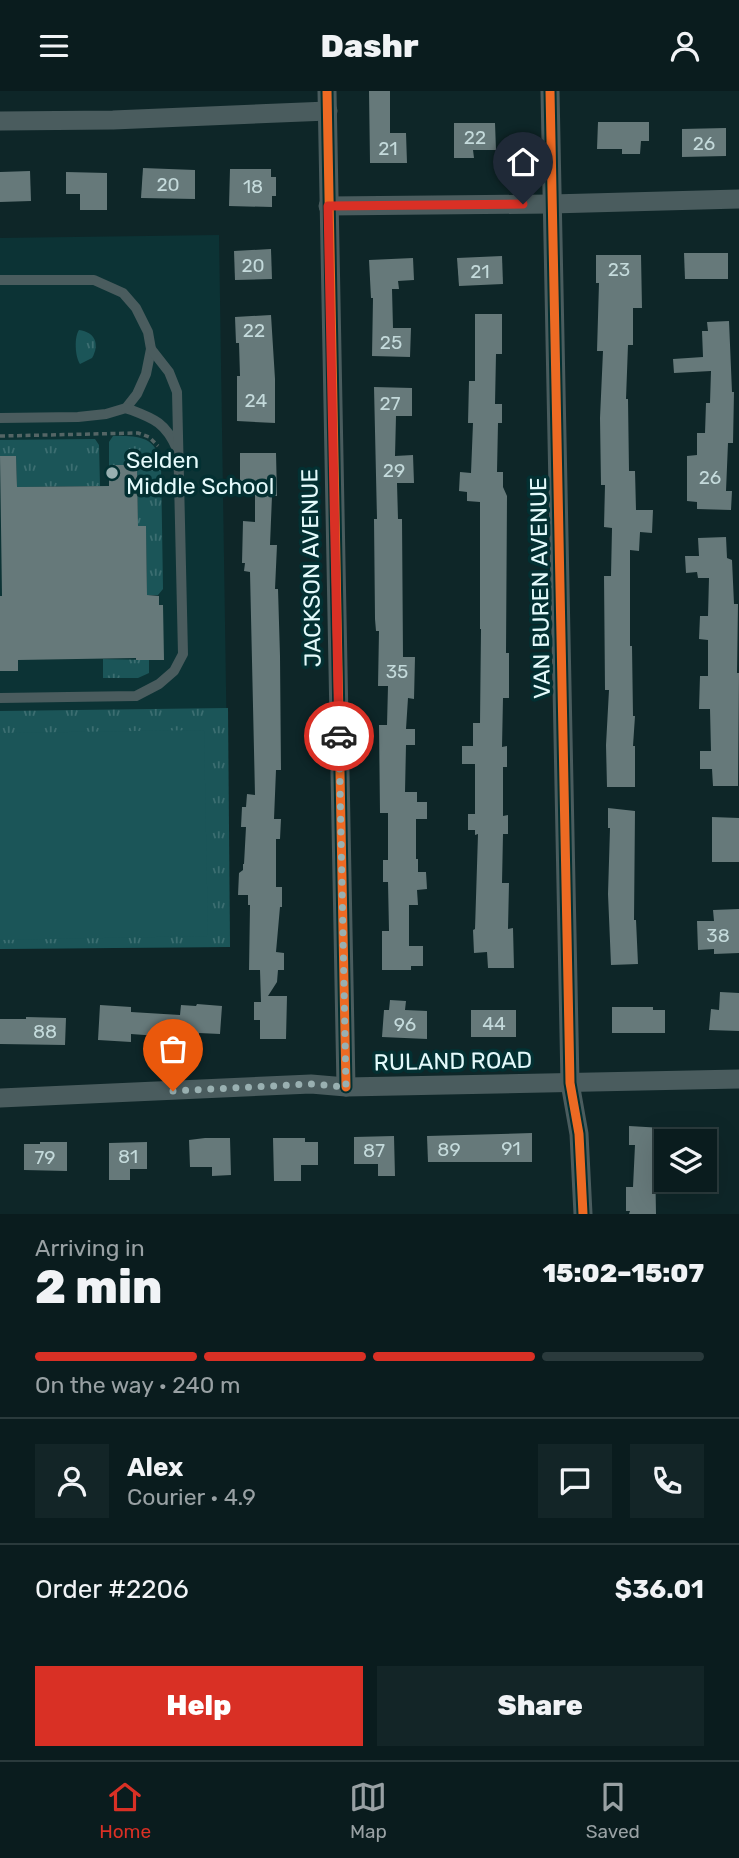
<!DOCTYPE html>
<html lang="en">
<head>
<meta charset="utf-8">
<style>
	body { margin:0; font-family:Rubik,sans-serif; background:#132527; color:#f1f3f6; height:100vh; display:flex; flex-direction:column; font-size:26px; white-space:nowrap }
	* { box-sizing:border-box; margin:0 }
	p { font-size:23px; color:#99a1a4 }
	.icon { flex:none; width:38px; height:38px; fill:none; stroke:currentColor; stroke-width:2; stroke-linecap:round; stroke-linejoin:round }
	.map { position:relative; height:1123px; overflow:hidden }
	.side { display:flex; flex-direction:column; background:#0a1c1e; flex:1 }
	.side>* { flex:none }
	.tools { position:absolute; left:654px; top:1038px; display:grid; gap:14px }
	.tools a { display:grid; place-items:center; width:63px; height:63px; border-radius:0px; background:#0a1c1e; box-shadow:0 7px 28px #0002,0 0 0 2px #2a3a3c; font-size:35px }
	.pin { position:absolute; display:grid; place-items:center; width:60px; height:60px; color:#fff; margin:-72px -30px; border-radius:50% 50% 50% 0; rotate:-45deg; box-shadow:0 0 7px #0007 }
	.pin .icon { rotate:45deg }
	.courier { position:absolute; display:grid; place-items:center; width:70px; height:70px; margin:-35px; border:5px solid #d93025; border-radius:50%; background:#fff; color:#222; box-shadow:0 2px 9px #0007 }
	.head em { font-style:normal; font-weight:800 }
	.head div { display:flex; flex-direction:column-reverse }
	.head { display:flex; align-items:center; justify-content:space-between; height:119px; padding:0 35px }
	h1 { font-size:46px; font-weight:800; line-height:52px }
	.bar { display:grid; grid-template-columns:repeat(4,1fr); gap:10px 7px; align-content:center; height:84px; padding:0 35px }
	.bar i { height:9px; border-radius:5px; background:#2a3a3c }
	.bar .selected { background:#d93025 }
	.bar p { grid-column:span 4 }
	.line { display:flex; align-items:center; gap:18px; padding:0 35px; border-top:2px solid #2a3a3c }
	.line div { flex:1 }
	.round { display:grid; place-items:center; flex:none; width:74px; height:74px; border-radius:0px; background:#132527 }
	.cta { display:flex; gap:14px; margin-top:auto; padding:14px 35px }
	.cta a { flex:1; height:80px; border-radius:0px; background:#d93025; color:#fff; font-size:28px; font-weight:800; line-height:80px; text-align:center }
	.cta a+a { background:#132527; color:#f1f3f6 }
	header { display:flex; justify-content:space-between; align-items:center; height:91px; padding:0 35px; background:#0a1c1e; font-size:32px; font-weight:800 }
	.menu { display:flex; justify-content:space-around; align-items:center; height:98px; border-top:2px solid #2a3a3c; background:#0a1c1e; font-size:19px; color:#99a1a4 }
	.menu a { display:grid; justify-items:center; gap:4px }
	.menu .selected { color:#d93025 }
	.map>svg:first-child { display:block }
</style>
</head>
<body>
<header><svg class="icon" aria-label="menu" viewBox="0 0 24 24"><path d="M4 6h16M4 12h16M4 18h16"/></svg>Dashr<svg class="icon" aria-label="person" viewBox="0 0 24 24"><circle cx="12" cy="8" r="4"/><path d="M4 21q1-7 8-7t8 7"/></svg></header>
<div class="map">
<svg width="739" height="1123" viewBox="0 0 739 1123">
	<defs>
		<pattern id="grass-tufts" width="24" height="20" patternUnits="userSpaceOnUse" patternTransform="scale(1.75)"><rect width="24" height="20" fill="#1b5558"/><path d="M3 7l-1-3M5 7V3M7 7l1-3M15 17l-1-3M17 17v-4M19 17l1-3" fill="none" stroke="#3c6e71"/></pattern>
	</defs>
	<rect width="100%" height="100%" fill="#0e2628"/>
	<path fill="#0c3335" d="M219 144 230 856 0 858V147Z"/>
	<g fill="url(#grass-tufts)">
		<path d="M79 239C95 241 100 253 92 267L80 273C75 266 74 246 79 239Z"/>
		<path d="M113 345C137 345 156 344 161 373L163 498 158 504H147L146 436 138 435 137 375 109 374V351Z"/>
		<path d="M95 348 99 354 100 395 17 396 16 365H0V349Z"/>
		<path d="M103 568 149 569V582L138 587H103Z"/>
		<path d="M228 617 230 856 0 858V620Z"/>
	</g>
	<path fill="#1b5558" d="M204 639 208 845 0 849V642Z"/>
	<g fill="#66797a">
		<path d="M369 0H390V42H406L407 72H370Z"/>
		<path d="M598 31H649V50H641L640 63H622V58H597Z"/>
		<path d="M454 32H495L496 59H473L474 67H454Z"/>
		<path d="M726 37V65L682 66V38Z"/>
		<path d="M143 77 195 79V108L141 107Z"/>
		<path d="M230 78H271V86H276V105H272V116L229 115Z"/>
		<path d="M30 80 31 110 0 111V81Z"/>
		<path d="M66 81 107 82V119H80V103H66Z"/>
		<path d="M271 158 272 188 235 189 234 160Z"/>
		<path d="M684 162H728V188H685Z"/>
		<path d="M596 164H641L642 217H633V254H628L626 308H628L629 380H635L636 419H653L652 442 640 441 639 460 630 459V555H632L633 625H635L633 655H635V696H607L606 654 609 599H605L604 485H611L612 437 604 436 605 394H601L600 327 603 260H597L599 192H596Z"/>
		<path d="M502 165 503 193 459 195 457 167Z"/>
		<path d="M413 167 414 189 398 190 399 198H392L393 237H411L410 266 372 265 373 207H371L369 169Z"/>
		<path d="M475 223H502V263H496L495 313H502V332H498L497 381H503V396L507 405 506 562H509V607H503L502 656 507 655V676H503V725L508 724V743H503L502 792H509L508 838 513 837 514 877H488L487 861 474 862 473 839 475 838 478 743 475 744V739H468V723H475V673H462V655H473V632H480L481 538H480V411L467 410V401L459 400 460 381 471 382 473 332H468L469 290H475Z"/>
		<path d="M271 224 275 288V332L237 330V285H240L239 252H236L235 226Z"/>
		<path d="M729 230 732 301H734L733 352H728L726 400H732L731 419 697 418V411L687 410V365L697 364V342H705L706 312H710L711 280 674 282 673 268 703 266 702 240H708L707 231Z"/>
		<path d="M374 296 412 297V325H396L395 365 413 364 414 392H397L398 428H402L403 566H415L414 608 408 607 406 638H415V654H406L405 701H417V711H427V728H416V768H418V781H426L427 798 417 799 418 814H409V855H423V875H411V879H382V840H389L388 791H383V769H388V722H380L379 634H387L388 595H378L379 540H376L375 528 374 428H377Z"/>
		<path d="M240 362H276L277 405H272L270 454H277L275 498H278L280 565 281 679H276L274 728H281L280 748H276V796H282V816H280L276 861 284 862V879H278L277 891 268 905H287L286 948H260V929H254V911H261L260 879H249L250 814H248V804H238L239 782 243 779V773H244L246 736H241L242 716H246L247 703 255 704 250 481 244 480 245 472H242L243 430 255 431V390H240Z"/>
		<path d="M0 365H16L17 396 109 395V374H137L138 435H146L147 504 159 505V514H163L164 569H136V567L18 569V580H0V505H2Z"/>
		<path d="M726 446 727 467 732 469 734 513H738L737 582H739L738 695H713L712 678H700V660H711L710 618H699L700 585H708V549L699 548 700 525H708L709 487H698L697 481 686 482 685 465H699L698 447Z"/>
		<path d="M608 717 635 720 634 829H636L638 873 611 874 608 803 610 737H608Z"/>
		<path d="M712 726 739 727V771H712Z"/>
		<path d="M739 818V862L714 863V858L698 859 697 830H714L713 819Z"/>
		<path d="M720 901 739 902V940L709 939 711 918 719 919Z"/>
		<path d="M390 909 406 910 405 919 427 920V948L382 946 384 919H389Z"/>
		<path d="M197 913 222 915 220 943 199 942V948L131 943V951L98 949 100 914 131 916V921L180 924 181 914 196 915Z"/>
		<path d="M612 916H653V919H665V942H612Z"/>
		<rect x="471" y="919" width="45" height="27"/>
		<path d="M26 926 66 927 65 954 0 953V928H26Z"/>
		<path d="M629 1035 663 1037 662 1066H655L656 1123H629L630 1120H626V1096H633L635 1054H629Z"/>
		<path d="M532 1042V1071H428L427 1045Z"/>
		<path d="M394 1045 395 1085H378V1073H354V1046Z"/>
		<path d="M205 1047H230L231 1084 212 1085V1076H190L189 1049Z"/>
		<path d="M273 1047H305V1051H318V1074H301V1090H274Z"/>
		<path d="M40 1051H67V1080L24 1079V1053H40Z"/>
		<path d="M147 1051V1078H130V1089H109V1052Z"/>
	</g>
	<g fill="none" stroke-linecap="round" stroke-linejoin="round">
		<path stroke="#546565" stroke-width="3.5" stroke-dasharray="5 3.5" stroke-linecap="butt" d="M0 345 138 342 149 346 158 355"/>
		<g stroke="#4a5c5e" stroke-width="10">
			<path d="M0 189H94L123 202 136 217 148 241 151 258 146 283 137 303 126 317 106 323 78 326 0 327"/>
			<path d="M126 317C152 327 165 330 177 358"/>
			<path d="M0 607 136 605 159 593 174 580 183 563 177 301 169 281 151 258"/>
		</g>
		<g stroke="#4a5c5e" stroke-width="19">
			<path d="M327 0 346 996"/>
			<path d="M550 0 570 992 579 1043 583 1123"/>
			<path d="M0 30 113 29 328 20"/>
			<path d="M328 115 551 113 739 108"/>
			<path d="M0 1007 311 993 346 996 739 988"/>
		</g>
		<g stroke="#033032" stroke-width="13">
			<g id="cycleway">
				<path d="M327 0 346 996"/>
				<path d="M550 0 570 992 579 1043 583 1123"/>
			</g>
		</g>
		<use href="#cycleway" stroke="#ed6a23" stroke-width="9"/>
	</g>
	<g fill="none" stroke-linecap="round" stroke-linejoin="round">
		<path stroke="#99b0b1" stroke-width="7" stroke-dasharray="0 12.6" d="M173 1000 311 993 346 996 339 645"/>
		<path stroke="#d93025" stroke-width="9" d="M339 645 328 115 523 113"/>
	</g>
	<circle fill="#99b0b1" stroke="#033032" stroke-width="2.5" cx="112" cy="382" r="7"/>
	<g text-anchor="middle" stroke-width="7" stroke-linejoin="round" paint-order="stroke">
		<g font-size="19" fill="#c4dadb">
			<text x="475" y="53">22</text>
			<text x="704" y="59">26</text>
			<text x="388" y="64">21</text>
			<text x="168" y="100">20</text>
			<text x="253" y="102">18</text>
			<text x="253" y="181">20</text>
			<text x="619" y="185">23</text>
			<text x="480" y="187">21</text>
			<text x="254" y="246">22</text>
			<text x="391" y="258">25</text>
			<text x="256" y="316">24</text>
			<text x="390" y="319">27</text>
			<text x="394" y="386">29</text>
			<text x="710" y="393">26</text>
			<text x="397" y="587">35</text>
			<text x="718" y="851">38</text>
			<text x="494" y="939">44</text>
			<text x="405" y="940">96</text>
			<text x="45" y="947">88</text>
			<text x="511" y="1064">91</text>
			<text x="449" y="1065">89</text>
			<text x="374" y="1066">87</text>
			<text x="128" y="1072">81</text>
			<text x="45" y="1073">79</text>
		</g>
		<g font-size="23" fill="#e4fafb" stroke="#033032" text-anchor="start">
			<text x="126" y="377">Selden<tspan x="126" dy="26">Middle School</tspan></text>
		</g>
		<g font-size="23" fill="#e4fafb" stroke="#033032">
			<text transform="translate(311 477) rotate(-91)" y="8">JACKSON AVENUE</text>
			<text transform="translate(540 497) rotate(-91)" y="8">VAN BUREN AVENUE</text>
			<text transform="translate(453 970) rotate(-1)" y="8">RULAND ROAD</text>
		</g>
	</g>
</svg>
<div class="tools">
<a><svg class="icon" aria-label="layers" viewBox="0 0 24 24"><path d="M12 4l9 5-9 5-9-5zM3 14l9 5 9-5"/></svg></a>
</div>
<div class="pin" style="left:173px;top:1000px;background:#ea580c"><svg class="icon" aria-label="bag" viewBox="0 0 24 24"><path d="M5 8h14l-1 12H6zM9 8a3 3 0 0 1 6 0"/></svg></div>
<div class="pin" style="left:523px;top:113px;background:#1f2937"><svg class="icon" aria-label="home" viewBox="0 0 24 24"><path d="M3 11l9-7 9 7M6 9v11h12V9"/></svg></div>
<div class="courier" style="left:339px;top:645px"><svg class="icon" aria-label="car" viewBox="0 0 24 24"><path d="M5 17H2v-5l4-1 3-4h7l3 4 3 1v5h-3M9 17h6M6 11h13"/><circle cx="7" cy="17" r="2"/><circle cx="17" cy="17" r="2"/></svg></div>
</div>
<section class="side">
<div class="head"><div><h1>2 min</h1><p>Arriving in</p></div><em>15:02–15:07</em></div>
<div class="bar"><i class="selected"></i><i class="selected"></i><i class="selected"></i><i></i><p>On the way · 240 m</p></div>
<div class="line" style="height:126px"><a class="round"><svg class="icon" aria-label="person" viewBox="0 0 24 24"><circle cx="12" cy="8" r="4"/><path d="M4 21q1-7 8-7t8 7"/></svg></a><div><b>Alex</b><p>Courier · 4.9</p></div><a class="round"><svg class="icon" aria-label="chat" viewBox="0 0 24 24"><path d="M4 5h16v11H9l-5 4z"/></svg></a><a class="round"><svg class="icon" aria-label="phone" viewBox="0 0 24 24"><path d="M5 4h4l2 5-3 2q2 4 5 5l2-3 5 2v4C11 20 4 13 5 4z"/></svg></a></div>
<div class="line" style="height:91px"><div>Order #2206</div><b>$36.01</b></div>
<div class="cta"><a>Help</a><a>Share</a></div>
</section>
<nav class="menu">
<a class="selected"><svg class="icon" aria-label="home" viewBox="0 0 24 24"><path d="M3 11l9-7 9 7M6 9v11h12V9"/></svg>Home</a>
<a><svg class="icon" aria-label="map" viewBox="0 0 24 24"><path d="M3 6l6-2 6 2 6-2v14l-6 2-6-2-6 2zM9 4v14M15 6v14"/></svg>Map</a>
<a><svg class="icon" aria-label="saved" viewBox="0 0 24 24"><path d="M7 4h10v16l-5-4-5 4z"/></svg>Saved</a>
</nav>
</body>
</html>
